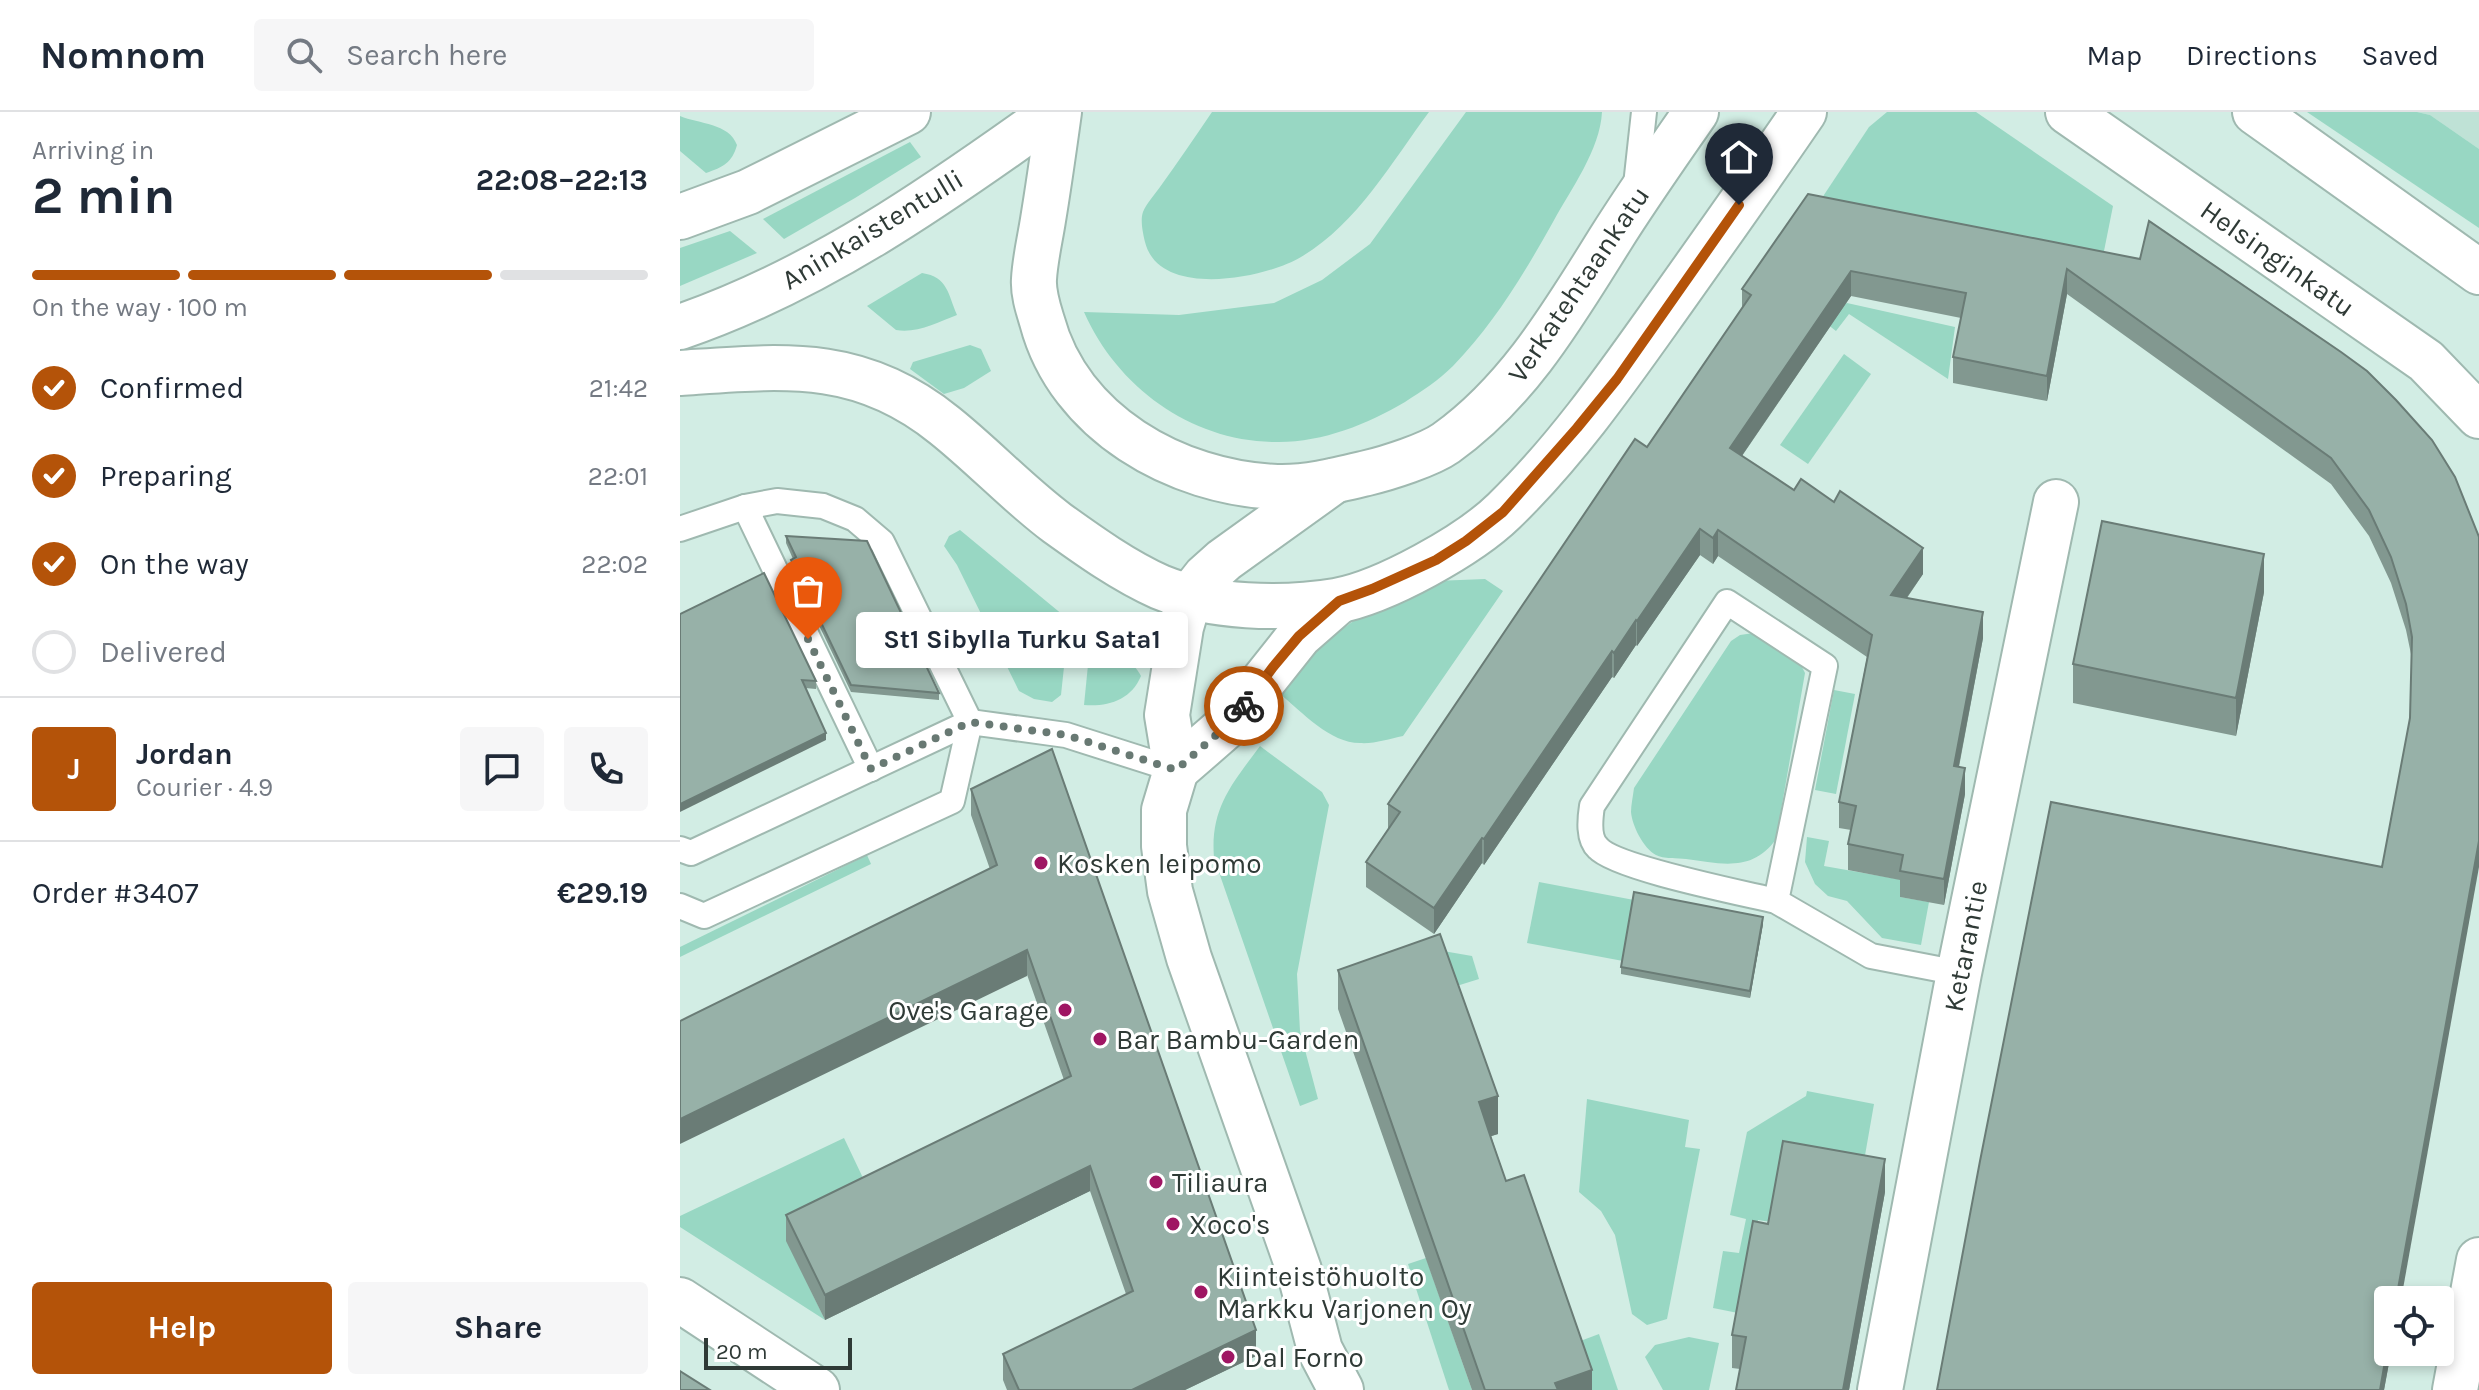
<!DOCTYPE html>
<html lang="en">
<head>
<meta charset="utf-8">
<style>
	body { margin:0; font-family:Karla,sans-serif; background:#f6f6f7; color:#1f2937; height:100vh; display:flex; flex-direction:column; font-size:30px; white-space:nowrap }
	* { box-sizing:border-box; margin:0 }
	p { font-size:26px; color:#747a83 }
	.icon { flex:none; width:44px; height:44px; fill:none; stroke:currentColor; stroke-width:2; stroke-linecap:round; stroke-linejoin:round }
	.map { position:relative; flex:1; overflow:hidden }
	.drawer { display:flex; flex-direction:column; background:#fff; width:680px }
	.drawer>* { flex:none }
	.controls { position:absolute; left:1694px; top:1174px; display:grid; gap:16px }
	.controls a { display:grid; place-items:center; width:80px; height:80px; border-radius:8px; background:#fff; box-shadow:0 4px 12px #0003; font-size:40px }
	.scale { position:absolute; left:24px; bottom:20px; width:148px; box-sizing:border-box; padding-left:8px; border:4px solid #2f3a36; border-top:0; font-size:22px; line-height:28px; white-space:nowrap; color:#2f3a36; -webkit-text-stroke:6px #fff; paint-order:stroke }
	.pin { position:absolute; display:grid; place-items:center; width:68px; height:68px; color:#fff; margin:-82px -34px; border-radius:50% 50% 50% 0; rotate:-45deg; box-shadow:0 0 8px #0007 }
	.pin .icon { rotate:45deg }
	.courier { position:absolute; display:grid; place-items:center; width:80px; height:80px; margin:-40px; border:6px solid #b45309; border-radius:50%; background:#fff; color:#222; box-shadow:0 2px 10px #0007 }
	.bubble { position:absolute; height:56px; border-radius:8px; background:#fff; box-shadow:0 4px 12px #0003; font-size:26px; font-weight:700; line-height:56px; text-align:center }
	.head em { font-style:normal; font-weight:700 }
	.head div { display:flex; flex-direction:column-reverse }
	.head { display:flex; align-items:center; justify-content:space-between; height:136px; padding:0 32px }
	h1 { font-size:52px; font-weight:700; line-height:60px }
	.bar { display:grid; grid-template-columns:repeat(4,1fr); gap:12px 8px; align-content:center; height:96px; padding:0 32px }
	.bar i { height:10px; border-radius:6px; background:#e0e1e3 }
	.bar .current { background:#b45309 }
	.bar p { grid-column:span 4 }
	.line { display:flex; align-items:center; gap:20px; padding:0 32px; border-top:2px solid #e0e1e3 }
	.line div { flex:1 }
	.round { display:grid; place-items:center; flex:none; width:84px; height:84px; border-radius:8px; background:#f6f6f7 }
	ol { padding:0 32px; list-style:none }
	li { display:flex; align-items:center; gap:24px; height:88px }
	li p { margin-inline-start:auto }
	li .icon { padding:8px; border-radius:50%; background:#b45309; color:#fff; stroke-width:4 }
	li:last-child { color:#747a83 }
	li i { width:44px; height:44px; border:4px solid #e0e1e3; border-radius:50% }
	.action { display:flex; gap:16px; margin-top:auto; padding:16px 32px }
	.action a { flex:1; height:92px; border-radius:8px; background:#b45309; color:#fff; font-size:32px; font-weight:700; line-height:92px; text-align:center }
	.action a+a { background:#f6f6f7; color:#1f2937 }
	header { display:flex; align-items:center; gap:48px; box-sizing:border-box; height:112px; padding:0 40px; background:#fff; border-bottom:2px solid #e0e1e3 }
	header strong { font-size:38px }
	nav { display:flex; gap:44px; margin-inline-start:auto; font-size:28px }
	.search { width:560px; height:72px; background:#f6f6f7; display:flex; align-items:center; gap:20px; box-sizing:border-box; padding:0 28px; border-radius:8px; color:#747a83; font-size:30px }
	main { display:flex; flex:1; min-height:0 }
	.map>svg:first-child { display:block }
</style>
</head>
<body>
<header>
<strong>Nomnom</strong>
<div class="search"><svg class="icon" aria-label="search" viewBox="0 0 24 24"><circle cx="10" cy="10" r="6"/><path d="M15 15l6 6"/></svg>Search here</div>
<nav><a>Map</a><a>Directions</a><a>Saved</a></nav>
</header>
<main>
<section class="drawer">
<div class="head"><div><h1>2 min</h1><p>Arriving in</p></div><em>22:08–22:13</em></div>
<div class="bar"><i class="current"></i><i class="current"></i><i class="current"></i><i></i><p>On the way · 100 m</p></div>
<ol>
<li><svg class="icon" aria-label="check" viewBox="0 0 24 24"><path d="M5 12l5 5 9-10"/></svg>Confirmed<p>21:42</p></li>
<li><svg class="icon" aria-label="check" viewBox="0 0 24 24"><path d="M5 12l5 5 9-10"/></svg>Preparing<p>22:01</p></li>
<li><svg class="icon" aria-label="check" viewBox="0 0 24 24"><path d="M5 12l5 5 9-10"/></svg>On the way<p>22:02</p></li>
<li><i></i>Delivered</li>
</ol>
<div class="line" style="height:144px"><b class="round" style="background:#b45309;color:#fff">J</b><div><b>Jordan</b><p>Courier · 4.9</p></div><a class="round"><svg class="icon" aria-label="chat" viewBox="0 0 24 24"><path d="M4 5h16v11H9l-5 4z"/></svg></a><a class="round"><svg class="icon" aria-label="phone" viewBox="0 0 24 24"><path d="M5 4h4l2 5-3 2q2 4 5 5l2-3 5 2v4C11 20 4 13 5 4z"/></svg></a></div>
<div class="line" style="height:104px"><div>Order #3407</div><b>€29.19</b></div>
<div class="action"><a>Help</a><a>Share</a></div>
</section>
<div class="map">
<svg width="1799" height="1278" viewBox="0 0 1799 1278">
	<rect width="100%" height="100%" fill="#d2ede4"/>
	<path fill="#bfe2d6" d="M1737 0H1799V37L1750 3Z"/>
	<g fill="#98d7c3">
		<path d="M532 0H749C711 51 677 112 621 145 584 167 479 187 465 130 463 122 460 108 463 100 466 92 475 82 480 75 498 50 515 25 532 0Z"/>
		<path d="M786 0H922C920 38 891 77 873 110 845 160 814 212 773 254 759 268 742 279 725 290 688 312 643 330 599 330 514 331 438 277 404 200L499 203 594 191 642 168 690 132Z"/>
		<path d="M1207 0H1296L1433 94 1419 164 1128 107 1189 15Z"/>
		<path d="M1627 0H1737L1750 3 1799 37V116Z"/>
		<path d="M0 4C19 12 49 11 57 33 52 51 43 55 26 61L0 39Z"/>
		<path d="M230 30 241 45 175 86 104 127 83 107Z"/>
		<path d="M50 119 77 141 0 174V136Z"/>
		<path d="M242 161C268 165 268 182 277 203 258 210 236 222 216 218L187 194Z"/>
		<path d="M1167 191 1275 215 1268 267 1169 202 1156 219 1147 212 1159 194Z"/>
		<path d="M290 233 301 237 311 259 284 276 264 282 230 257 233 250Z"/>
		<path d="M1164 242 1191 262 1128 352 1100 333Z"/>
		<path d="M280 418 389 508 381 583 372 590 354 587 339 579 277 453 264 434 269 424Z"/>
		<path d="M805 467 823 479 723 624C709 627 694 632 680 631 650 631 622 600 600 582L638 535 683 502 755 469Z"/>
		<path d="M1074 521 1114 539 1125 561 1096 727C1073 760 1042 752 1006 747 998 746 983 747 976 743 963 736 952 713 951 700 951 693 953 684 954 676L1051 529 1060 523Z"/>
		<path d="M421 535C437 536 454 551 461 564 451 588 428 595 404 593L409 543Z"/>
		<path d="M1154 578 1175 582 1156 682 1135 678Z"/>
		<path d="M580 634 642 680 649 693 617 862 620 919 638 987 620 994 534 746C530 696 552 672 580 634Z"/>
		<path d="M1127 725 1149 729 1144 754 1223 768 1220 785 1249 790 1241 833 1202 826 1167 789 1148 784 1135 772 1125 750Z"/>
		<path d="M187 743 191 752 0 845V835Z"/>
		<path d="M859 770 954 788 943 849 847 831Z"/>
		<path d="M740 835 792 844 799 867 767 877Z"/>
		<path d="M1127 979 1194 992 1184 1049 1091 1110 1078 1108 1058 1201 1033 1196 1043 1139 1059 1141 1066 1107 1050 1103 1067 1020 1126 984Z"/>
		<path d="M907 987 1009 1008 1005 1035 1020 1037 987 1207 967 1213 952 1202 935 1123 921 1099 899 1080Z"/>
		<path d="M164 1026 193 1087 107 1129 145 1208 0 1115V1104Z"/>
		<path d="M746 1146 792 1278H769L728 1152Z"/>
		<path d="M919 1222 938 1278H911L895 1231Z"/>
		<path d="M1009 1225 1039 1231 1029 1278H983L965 1245 975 1233Z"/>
	</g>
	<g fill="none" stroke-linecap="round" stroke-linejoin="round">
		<g stroke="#9fb9b0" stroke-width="28">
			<g id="service">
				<path d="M956 73 964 0"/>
				<path d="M65 395 191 657"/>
				<path d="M0 417 65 395 97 389 143 394 175 407 202 430 290 610 11 741 0 737"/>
				<path d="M1096 789C1063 781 936 756 918 736 908 727 910 707 912 694L1047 490 1145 554 1096 789 1191 844 1279 861"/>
				<path d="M0 794 24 804 272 689 290 610 386 623 496 658"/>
			</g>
		</g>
		<g stroke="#9fb9b0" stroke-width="48">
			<g id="minor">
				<path d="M654 369 544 448 525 465 510 484 501 515 487 603 496 658 484 698V734L490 779 509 846 619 1158 640 1238 661 1278"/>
				<path d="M496 658 550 611 619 524 659 489"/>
				<path d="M0 1188 137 1278"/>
				<path d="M1200 1278 1279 861 1376 390"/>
			</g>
		</g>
		<g stroke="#9fb9b0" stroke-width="48">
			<g id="secondary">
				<path d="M379 0C374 36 369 72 363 108 360 127 355 148 354 167 353 181 358 196 362 209 389 311 496 371 597 375 627 376 658 368 687 361 708 356 749 343 766 331 839 279 884 201 931 126 958 83 987 42 1016 0"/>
				<path d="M0 105 68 80 228 0"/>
				<path d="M0 215C137 168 257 84 374 0"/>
				<path d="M0 261C102 254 179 244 264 313 303 344 337 381 377 411 409 434 444 459 480 475 531 496 602 498 656 489 705 480 789 433 824 399 889 336 941 260 993 187 1037 125 1081 63 1124 0"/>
			</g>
		</g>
		<g stroke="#9fb9b0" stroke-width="48">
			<g id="primary">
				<path d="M1388 0 1746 249 1799 304"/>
				<path d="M1575 0 1799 160"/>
				<path d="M1775 1278 1799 1148"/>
			</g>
		</g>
		<use href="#service" stroke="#fff" stroke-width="24"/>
		<use href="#minor" stroke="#fff" stroke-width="44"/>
		<use href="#secondary" stroke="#fff" stroke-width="44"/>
		<use href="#primary" stroke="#fff" stroke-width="44"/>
	</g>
	<g fill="#829890">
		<path d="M1128 82 1460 147 1752 328 1708 1240H1711L1704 1278H1257L1702 755 1730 606 1732 547 1726 518 1711 471 1689 424 1651 372 1387 182 1367 289 1273 271V245L1281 206 1171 184 1062 344 1243 462 1227 486 1303 526 1279 655 1285 682 1264 793 1220 785V768L1168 758V732L1171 718 1159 716V690L1187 545 1038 444 1033 452 1020 443 957 534 956 533 934 566 932 565 804 753 802 751 754 822 686 775V750L708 717V692L967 335 1062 197V177Z"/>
		<path d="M106 424 259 581V588L171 580 111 455V448L113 447 106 431Z"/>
		<path d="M1584 480 1556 624 1393 591V552Z"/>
		<path d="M0 502 136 569V577L125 576 146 628Z"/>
		<path d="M291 677 576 1244 505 1278H327L323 1268V1242L446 1182 410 1079 145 1208 106 1129V1103L384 968 291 703Z"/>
		<path d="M1083 812 1070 886 941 862V855Z"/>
		<path d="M658 858 818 1022 811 1024 826 1069 912 1278H792L658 897Z"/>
		<path d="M1205 1080 1169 1278H1056L1060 1257 1052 1256V1223L1088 1112Z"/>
	</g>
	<g fill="#6a7c76">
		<path d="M1387 157V182L1367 289V264Z"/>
		<path d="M1171 159V184L1050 361V336Z"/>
		<path d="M1020 417V443L957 534V509Z"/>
		<path d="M1038 418V444L1033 452V426Z"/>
		<path d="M1243 436V462L1211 508V483Z"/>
		<path d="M1584 442V480L1556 624V586Z"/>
		<path d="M1303 500V526L1274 679V654Z"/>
		<path d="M956 508V533L934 566V541Z"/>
		<path d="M932 539V565L804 753V727Z"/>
		<path d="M146 621V628L0 700V692Z"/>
		<path d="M1285 656V682L1264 793V767Z"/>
		<path d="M802 726V751L754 822V796Z"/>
		<path d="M1799 729V755L1721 1188H1716Z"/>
		<path d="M1083 805V812L1070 886V879Z"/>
		<path d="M347 838V864L0 1032V1007Z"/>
		<path d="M818 984V1022L799 1028V990Z"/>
		<path d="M1205 1047V1080L1169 1278H1163Z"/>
		<path d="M410 1054V1079L145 1208V1183Z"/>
		<path d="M576 1218V1244L505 1278H452Z"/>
		<path d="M1708 1232V1240H1711L1704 1278H1700Z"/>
		<path d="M912 1258V1278H875V1271Z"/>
	</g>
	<g fill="#97b1a8" stroke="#6a7c76" stroke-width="2">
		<path d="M1128 82 1460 147 1469 109 1661 240 1687 259 1716 288 1752 328 1775 365 1799 425V729L1716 1188H1708V1232L1700 1278H1257L1300 1049 1371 690 1702 755 1730 606 1732 525 1726 492 1711 445 1689 398 1651 346 1387 157 1367 264 1273 245 1286 181 1171 159 1050 336 1114 378 1121 367 1154 390 1160 379 1243 436 1211 483 1303 500 1274 654 1285 656 1264 767 1220 759 1223 743 1168 732 1176 694 1159 690 1192 523 1038 418 1033 426 1020 417 957 509 956 508 934 541 932 539 804 727 802 726 754 796 686 750 720 700 708 692 955 327 967 335 1071 183 1062 177Z"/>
		<path d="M1422 409 1584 442 1556 586 1393 552Z"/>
		<path d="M106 424 187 429 259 581 171 573 111 448 116 445Z"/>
		<path d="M84 461 136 569 122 568 146 621 0 692V502Z"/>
		<path d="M372 637 576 1218 452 1278H339L323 1242 453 1179 410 1054 145 1183 106 1103 391 964 347 838 0 1007V909L317 753 291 677Z"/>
		<path d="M954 780 1083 805 1070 879 941 855Z"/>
		<path d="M760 822 818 984 799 990 812 1029 826 1069 844 1063 912 1258 875 1271 878 1278H805L658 858Z"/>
		<path d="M1103 1029 1205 1047 1163 1278H1056L1066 1225 1052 1223 1073 1109 1088 1112Z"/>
		<path d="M0 1259 30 1278H0Z"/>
	</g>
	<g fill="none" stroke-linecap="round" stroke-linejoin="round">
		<path stroke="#687973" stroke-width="8" stroke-dasharray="0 14.4" d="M128 527 191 657 290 610 386 623 496 658 550 611 564 594"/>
		<path stroke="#b45309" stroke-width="10" d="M564 594 593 555 619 524 659 489 692 477 756 448 786 429 823 400 897 316 937 267 1059 93"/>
	</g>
	<g fill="#9f1663" stroke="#fff" stroke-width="3">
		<circle cx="361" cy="751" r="8"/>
		<circle cx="385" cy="898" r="8"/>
		<circle cx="420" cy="927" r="8"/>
		<circle cx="476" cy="1070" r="8"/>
		<circle cx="493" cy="1112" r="8"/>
		<circle cx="521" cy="1180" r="8"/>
		<circle cx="548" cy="1245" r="8"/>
	</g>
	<g text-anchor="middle" stroke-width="6" stroke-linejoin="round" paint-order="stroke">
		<g font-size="28" fill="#2f3a36" stroke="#fff">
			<text transform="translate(192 117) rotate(-31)" y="10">Aninkaistentulli</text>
			<text transform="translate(1598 146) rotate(35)" y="10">Helsinginkatu</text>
			<text transform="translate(898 172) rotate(-56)" y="10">Verkatehtaankatu</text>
			<text transform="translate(1285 834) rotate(-79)" y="10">Ketarantie</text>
		</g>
		<g font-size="28" fill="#2f3a36" stroke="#fff" text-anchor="start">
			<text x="377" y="761">Kosken leipomo</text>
			<text x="369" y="908" text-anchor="end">Ove's Garage</text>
			<text x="436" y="937">Bar Bambu-Garden</text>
			<text x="492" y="1080">Tiliaura</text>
			<text x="509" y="1122">Xoco's</text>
			<text x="537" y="1174">Kiinteistöhuolto<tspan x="537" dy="32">Markku Varjonen Oy</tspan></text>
			<text x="564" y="1255">Dal Forno</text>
		</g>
	</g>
</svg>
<div class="controls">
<a><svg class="icon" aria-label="locate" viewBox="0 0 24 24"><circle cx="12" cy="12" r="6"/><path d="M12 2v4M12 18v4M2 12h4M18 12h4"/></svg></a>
</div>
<div class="scale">20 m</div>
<div class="pin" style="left:128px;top:527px;background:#ea580c"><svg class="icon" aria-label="bag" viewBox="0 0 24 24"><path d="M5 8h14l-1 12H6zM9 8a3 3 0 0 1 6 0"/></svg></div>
<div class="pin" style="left:1059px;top:93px;background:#1f2937"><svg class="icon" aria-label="home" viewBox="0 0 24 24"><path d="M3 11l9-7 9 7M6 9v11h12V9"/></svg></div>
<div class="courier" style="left:564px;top:594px"><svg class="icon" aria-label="bike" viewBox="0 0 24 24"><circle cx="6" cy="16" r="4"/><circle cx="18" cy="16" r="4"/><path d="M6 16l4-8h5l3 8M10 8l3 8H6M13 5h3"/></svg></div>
<div class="bubble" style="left:176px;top:500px;width:332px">St1 Sibylla Turku Sata1</div>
</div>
</main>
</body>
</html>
